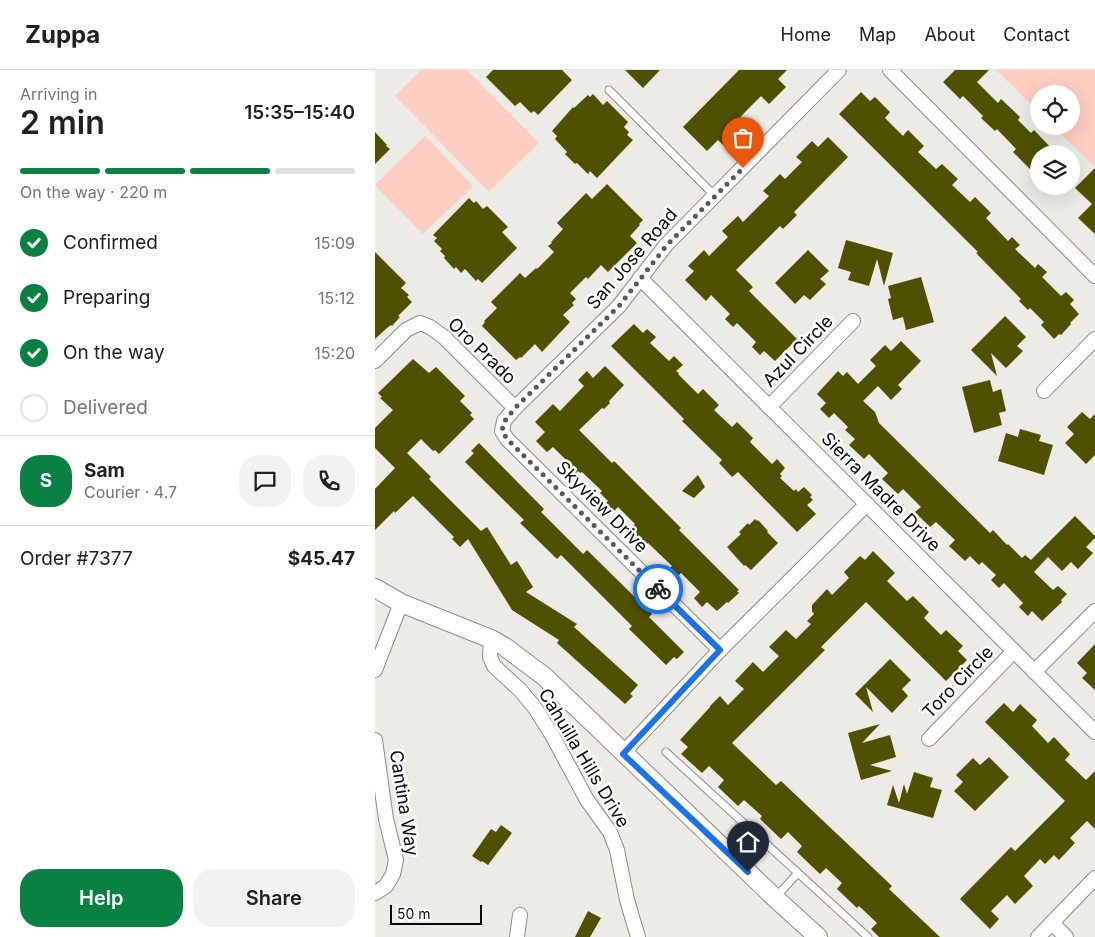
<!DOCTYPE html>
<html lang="en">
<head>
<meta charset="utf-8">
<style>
	body { margin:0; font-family:Inter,sans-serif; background:#f2f2f2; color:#202124; height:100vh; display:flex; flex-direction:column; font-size:19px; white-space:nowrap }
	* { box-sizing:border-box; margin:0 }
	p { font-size:16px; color:#757577 }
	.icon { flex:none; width:28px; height:28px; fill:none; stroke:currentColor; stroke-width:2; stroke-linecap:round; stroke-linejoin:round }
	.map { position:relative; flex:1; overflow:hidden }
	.panel { display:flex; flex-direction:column; background:#fff; width:375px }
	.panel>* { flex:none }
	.fabs { position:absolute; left:655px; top:15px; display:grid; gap:10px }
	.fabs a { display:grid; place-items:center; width:50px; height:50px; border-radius:50%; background:#fff; box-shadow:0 5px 20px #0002; font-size:25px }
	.scale { position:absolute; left:15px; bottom:12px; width:92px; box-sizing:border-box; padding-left:5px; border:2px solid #0c0b0a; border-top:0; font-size:14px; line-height:18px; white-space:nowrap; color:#0c0b0a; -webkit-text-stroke:4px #fff; paint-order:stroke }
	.pin { position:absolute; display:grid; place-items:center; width:42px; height:42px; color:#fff; margin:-51px -21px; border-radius:50% 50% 50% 0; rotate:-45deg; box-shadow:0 0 5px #0007 }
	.pin .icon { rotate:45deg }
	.courier { position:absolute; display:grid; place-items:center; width:50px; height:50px; margin:-25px; border:4px solid #1a73e8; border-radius:50%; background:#fff; color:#222; box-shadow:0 1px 6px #0007 }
	.overview em { font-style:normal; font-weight:600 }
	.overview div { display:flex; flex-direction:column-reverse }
	.overview { display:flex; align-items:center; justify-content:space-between; height:85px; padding:0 20px }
	h1 { font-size:32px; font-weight:600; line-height:38px }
	.bar { display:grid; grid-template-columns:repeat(4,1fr); gap:8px 5px; align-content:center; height:60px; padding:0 20px }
	.bar i { height:6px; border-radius:4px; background:#e0e0e0 }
	.bar .on { background:#0b8043 }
	.bar p { grid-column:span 4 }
	.line { display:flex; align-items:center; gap:12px; padding:0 20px; border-top:1px solid #e0e0e0 }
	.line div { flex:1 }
	.round { display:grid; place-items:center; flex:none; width:52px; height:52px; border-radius:20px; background:#f2f2f2 }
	ol { padding:0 20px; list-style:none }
	li { display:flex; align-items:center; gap:15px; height:55px }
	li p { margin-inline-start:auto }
	li .icon { padding:5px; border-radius:50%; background:#0b8043; color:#fff; stroke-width:4 }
	li:last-child { color:#757577 }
	li i { width:28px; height:28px; border:2px solid #e0e0e0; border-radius:50% }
	.button { display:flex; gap:10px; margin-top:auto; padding:10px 20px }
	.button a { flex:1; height:58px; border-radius:20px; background:#0b8043; color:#fff; font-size:20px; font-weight:600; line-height:58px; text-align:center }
	.button a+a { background:#f2f2f2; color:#202124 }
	header { display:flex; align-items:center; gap:30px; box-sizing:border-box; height:70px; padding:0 25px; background:#fff; border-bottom:1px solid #e0e0e0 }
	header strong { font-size:24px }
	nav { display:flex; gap:28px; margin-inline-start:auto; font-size:18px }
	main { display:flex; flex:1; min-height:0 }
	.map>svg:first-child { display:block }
</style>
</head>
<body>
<header>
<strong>Zuppa</strong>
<nav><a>Home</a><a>Map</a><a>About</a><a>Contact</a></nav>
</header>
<main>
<section class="panel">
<div class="overview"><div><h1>2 min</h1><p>Arriving in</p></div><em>15:35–15:40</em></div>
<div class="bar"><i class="on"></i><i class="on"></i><i class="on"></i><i></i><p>On the way · 220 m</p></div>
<ol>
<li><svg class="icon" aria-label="check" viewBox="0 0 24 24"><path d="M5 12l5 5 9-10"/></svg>Confirmed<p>15:09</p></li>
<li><svg class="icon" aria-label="check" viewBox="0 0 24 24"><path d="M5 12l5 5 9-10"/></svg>Preparing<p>15:12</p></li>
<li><svg class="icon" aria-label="check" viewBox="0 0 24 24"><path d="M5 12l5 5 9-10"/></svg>On the way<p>15:20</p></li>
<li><i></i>Delivered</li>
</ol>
<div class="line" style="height:90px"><b class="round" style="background:#0b8043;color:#fff">S</b><div><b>Sam</b><p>Courier · 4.7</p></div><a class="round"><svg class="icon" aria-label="chat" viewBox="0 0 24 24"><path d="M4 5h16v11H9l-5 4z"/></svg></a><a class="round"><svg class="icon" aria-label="phone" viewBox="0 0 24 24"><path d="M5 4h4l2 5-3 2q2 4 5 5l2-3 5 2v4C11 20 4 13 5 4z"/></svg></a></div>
<div class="line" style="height:65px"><div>Order #7377</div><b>$45.47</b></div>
<div class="button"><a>Help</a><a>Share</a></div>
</section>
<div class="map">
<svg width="720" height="867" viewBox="0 0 720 867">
	<rect width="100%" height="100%" fill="#edebe6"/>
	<g fill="#fdcec1">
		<path d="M46 0H92L164 73 114 122 20 26Z"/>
		<path d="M621 0H720V97L678 56H696V24H664V42Z"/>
		<path d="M50 66 98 116 48 164 0 115Z"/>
	</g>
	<g fill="#4f5000">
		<path d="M118 0H187L197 10 163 45 159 41 156 43 145 32 140 36 111 7Z"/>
		<path d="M250 0H285L268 18Z"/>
		<path d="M364 0H412L403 9 411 17 394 34 386 26 372 40 360 53 368 61 351 78 343 70 332 81 308 57Z"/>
		<path d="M580 0H614L602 12 623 33 626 29 645 47 643 50 656 63 659 60 682 84H664V102L658 97 656 100 638 82 641 79 622 59 620 61 606 48 608 46 588 26 585 29 568 12Z"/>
		<path d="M486 22 495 31 500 27 515 42 510 48 528 66 533 60 549 76 543 82 561 99 567 94 583 109 577 115 595 132 600 127 616 143 611 148 633 171 637 167 645 175 640 179 660 198 663 194 672 202 667 207 686 226 691 222 699 230 695 234 704 244 695 253 696 254 686 265 684 264 679 269 666 255 669 252 655 238 653 240 644 231 646 229 601 183 603 182 464 44Z"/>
		<path d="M218 24 228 35 232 31 253 52 249 57 254 62 252 65 258 70 222 108 215 101 213 104 202 93 200 94 190 84 192 82 180 69 182 66 177 61 198 37 199 38 213 25 215 27Z"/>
		<path d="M0 62 12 75 11 76 15 79 0 94Z"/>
		<path d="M453 67 473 87 419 142 422 145 408 159 405 156 361 200 378 217 374 221 422 269 400 291 389 281 385 285 377 277 381 272 362 253 358 257 350 249 355 244 336 225 331 231 310 210 319 201 313 196 329 180 334 186 353 167 347 161 363 146 368 152 394 126 388 121 405 104 410 109 427 92 421 87 437 71 443 77Z"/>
		<path d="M720 98V164L703 148 717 134 700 118Z"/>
		<path d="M232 114 268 150 264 154 265 155 255 166 262 173 233 202 226 195 213 209 211 207 195 223 201 229 197 233 199 235 188 245 195 252 167 282 160 274 146 288 145 287 141 290 107 256 110 252 109 251 122 238 116 232 145 203 150 208 161 198 162 199 179 182 173 176 177 173 176 172 188 159 182 153 211 123 217 129Z"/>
		<path d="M94 128 99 133 101 131 108 139 112 136 133 157 127 162 142 178 107 213 103 209 101 211 90 199 86 203 81 197 79 199 69 188 70 186 65 181 67 179 59 171 62 168 58 165Z"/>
		<path d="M471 170 518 183 509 216 502 189 494 216 473 210 476 202 463 198Z"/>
		<path d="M433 180 454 201 445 209 451 214 435 230 429 225 420 234 400 213Z"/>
		<path d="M0 182 31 213 26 218 34 225 32 227 37 232 23 246 25 247 17 256 16 255 12 258 0 269Z"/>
		<path d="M546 207 559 252 531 260 528 247 518 250 513 229 516 228 513 216Z"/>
		<path d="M630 246 651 267 642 276 648 281 631 298 616 283 622 306 596 280Z"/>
		<path d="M259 254 268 263 272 259 281 267 275 273 294 291 299 286 308 295 301 301 304 303 303 304 323 324 328 319 344 335 339 340 357 357 362 352 378 368 375 372 397 394 402 389 410 398 405 404 407 406 405 408 419 421 421 419 423 422 429 417 437 425 435 427 438 430 432 435 441 444 422 462 363 402 357 407 344 393 347 390 307 351 309 349 236 276Z"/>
		<path d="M526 271 546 291 523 315 527 319 516 330 503 316 488 331 500 342 504 353 615 463 618 460 632 475 633 474 647 488 650 485 656 490 700 446 720 466V468L711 477 718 483 703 499 696 492 687 501 673 487 659 502 678 520 683 516 692 524 686 530 687 532 667 551 657 541 653 546 644 537 648 533 629 513 624 518 616 510 621 505 607 492 604 495 595 486 590 491 574 476 580 470 561 452 555 457 540 442 546 437 528 419 523 424 507 409 513 403 494 384 489 389 474 375 480 369 470 360 473 357 459 343 454 348 445 339 451 333 442 324 463 301 468 306 472 302 483 314 501 296 495 290 510 275 516 281Z"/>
		<path d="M38 289 54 303 61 297 90 326 85 331 97 343 95 345 99 349 64 384 60 380 58 381 46 369 32 383 56 407 54 409 106 461 112 457 136 495 142 491 158 517 151 522 202 554 199 557 263 615 255 624 258 626 250 634 182 573 184 570 137 540 93 469 85 477 77 469 79 467 38 426 20 443 19 441 0 460V419L20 398 0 378V358L18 340 5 328 7 327 3 323Z"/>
		<path d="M230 296 249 315 234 331 235 333 229 339 227 338 204 360 237 393 239 391 306 458 304 460 364 520 362 521 364 523 353 533 352 532 342 541 332 532 327 537 319 528 325 522 306 503 300 509 292 501 297 496 273 473 271 475 255 459 260 454 243 437 238 442 230 434 233 431 225 423 227 421 207 402 205 403 203 401 197 407 189 398 194 393 178 377 172 382 161 371 170 362 160 352 178 334 185 341 209 316 203 310 212 301 218 308Z"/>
		<path d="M615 310 618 322 626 319 631 341 624 343 627 355 599 363 587 317Z"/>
		<path d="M707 342 715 349 720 344V385L711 394 690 373 699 364 692 357Z"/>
		<path d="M645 359 666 365 664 371 678 375 669 405 623 391 631 363 643 367Z"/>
		<path d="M104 373 169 439 166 442 208 484 212 480 277 544 274 547 309 582 302 589 299 587 291 595 254 559 257 556 186 485 182 489 145 453 149 450 90 392 99 383 96 381Z"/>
		<path d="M323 405 330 417 319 428 307 421Z"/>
		<path d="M380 449 382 451 383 450 393 461 392 462 403 473 376 500 370 495 369 496 352 477 366 464 364 462 373 453 374 455Z"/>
		<path d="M498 481 520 503 512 511 532 531 538 526 554 542 549 548 566 565 571 560 588 576 583 581 592 590 571 611 491 532 446 577 450 580 357 673 401 715 406 711 517 816 514 819 565 867H504L496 859 502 853 484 836 482 838 462 819 467 813 451 798 445 804 422 782 427 776 413 762 406 769 385 749 387 746 369 730 363 736 343 717 349 710 334 696 327 703 306 684 313 677 305 670 335 637V636L345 626 353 635 369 619 360 611 378 592 388 602 404 586 394 577 411 560 421 569 436 554 432 551 439 544 437 541V535L452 519 457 525 474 508 469 502 485 486 490 490Z"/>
		<path d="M720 574V620L707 608 712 603 702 593Z"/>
		<path d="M515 589 536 610 527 619 533 626 517 643 491 617 498 642 480 624Z"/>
		<path d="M629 633 638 642 645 634 662 650 657 656 673 673 679 667 695 684 690 690 711 710 720 701V759L712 751 695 768 700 773 684 790 679 785 670 794 665 789 649 806 658 816 640 834 632 825 616 841 624 849 615 859 585 829 636 777 640 781 690 731 610 652Z"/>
		<path d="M505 654 487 673 515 665 521 687 495 695 517 701 486 710 473 663Z"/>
		<path d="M614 687 634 707 600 741 579 721 588 712 581 705 598 688 605 695Z"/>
		<path d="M539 702 558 708 555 717 567 720 558 748 512 735 518 715 524 733 529 714 532 724Z"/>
		<path d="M126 755 137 763 113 795 107 791 106 792 97 786 116 759 121 762Z"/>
		<path d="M213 841 226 848 215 867H200Z"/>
	</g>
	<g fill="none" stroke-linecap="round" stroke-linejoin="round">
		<g stroke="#8e8c88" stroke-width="9">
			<g id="service">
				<path d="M234 20 340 126"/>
				<path d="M291 682 493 867"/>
				<path d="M400 828 423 803"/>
			</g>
		</g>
		<g stroke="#8e8c88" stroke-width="16">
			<g id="minor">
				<path d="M515 0 720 206"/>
				<path d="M265 208 720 662"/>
				<path d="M0 291 31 260 45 253 55 257 69 267 140 338"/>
				<path d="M669 321 720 269"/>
				<path d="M394 337 478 251"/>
				<path d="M116 569 115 587 119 596 146 621 160 638 177 665 212 730 235 762 242 780 252 830 263 867"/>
				<path d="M345 580 132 369 127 361 129 351 140 338 244 236 291 175 464 0"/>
				<path d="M0 600 26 533"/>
				<path d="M659 602 720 541"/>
				<path d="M554 669 639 581"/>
				<path d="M0 670 11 749 21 790 18 804 11 816 0 823"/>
				<path d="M248 683 345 580 492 434"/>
				<path d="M677 853 691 867"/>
				<path d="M142 867 145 845"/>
				<path d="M663 867 720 808"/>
			</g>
		</g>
		<g stroke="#8e8c88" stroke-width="20">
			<path id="tertiary" d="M0 518 26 533 116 569 130 577 170 607 400 828 443 867"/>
		</g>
		<use href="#service" stroke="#fff" stroke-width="7"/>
		<use href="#minor" stroke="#fff" stroke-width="14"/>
		<use href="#tertiary" stroke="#fff" stroke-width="18"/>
	</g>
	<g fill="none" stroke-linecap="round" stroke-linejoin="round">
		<path stroke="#5b5957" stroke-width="5" stroke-dasharray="0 9" d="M283 519 132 369 127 361 129 352 140 338 244 236 292 175 368 98"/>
		<path stroke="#1a73e8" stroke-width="6" d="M283 519 345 580 248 684 373 802"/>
	</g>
	<g text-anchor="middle" stroke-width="5" stroke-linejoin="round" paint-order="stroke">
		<g font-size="18" fill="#0c0b0a" stroke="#fff">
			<text transform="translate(257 189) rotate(-49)" y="6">San Jose Road</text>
			<text transform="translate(107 281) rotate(44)" y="6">Oro Prado</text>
			<text transform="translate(423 281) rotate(-46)" y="6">Azul Circle</text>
			<text transform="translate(506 422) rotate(45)" y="6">Sierra Madre Drive</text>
			<text transform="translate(227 437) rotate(45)" y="6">Skyview Drive</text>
			<text transform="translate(583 612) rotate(-46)" y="6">Toro Circle</text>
			<text transform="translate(209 688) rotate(59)" y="6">Cahuilla Hills Drive</text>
			<text transform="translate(29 733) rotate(81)" y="6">Cantina Way</text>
		</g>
	</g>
</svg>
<div class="fabs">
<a><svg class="icon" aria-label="locate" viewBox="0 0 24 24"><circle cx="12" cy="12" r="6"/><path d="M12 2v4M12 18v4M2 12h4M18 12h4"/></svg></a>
<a><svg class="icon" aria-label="layers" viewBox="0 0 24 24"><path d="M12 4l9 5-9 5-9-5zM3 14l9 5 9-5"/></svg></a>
</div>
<div class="scale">50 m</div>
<div class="pin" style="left:368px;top:98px;background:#ea580c"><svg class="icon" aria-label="bag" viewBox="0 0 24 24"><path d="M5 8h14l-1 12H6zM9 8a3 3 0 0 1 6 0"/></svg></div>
<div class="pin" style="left:373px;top:802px;background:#1f2937"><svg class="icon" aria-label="home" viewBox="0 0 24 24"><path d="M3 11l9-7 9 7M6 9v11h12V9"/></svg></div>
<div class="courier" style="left:283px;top:519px"><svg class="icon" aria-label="bike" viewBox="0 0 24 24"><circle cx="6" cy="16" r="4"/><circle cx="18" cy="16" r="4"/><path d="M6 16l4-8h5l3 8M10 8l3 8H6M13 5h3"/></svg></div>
</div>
</main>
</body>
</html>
